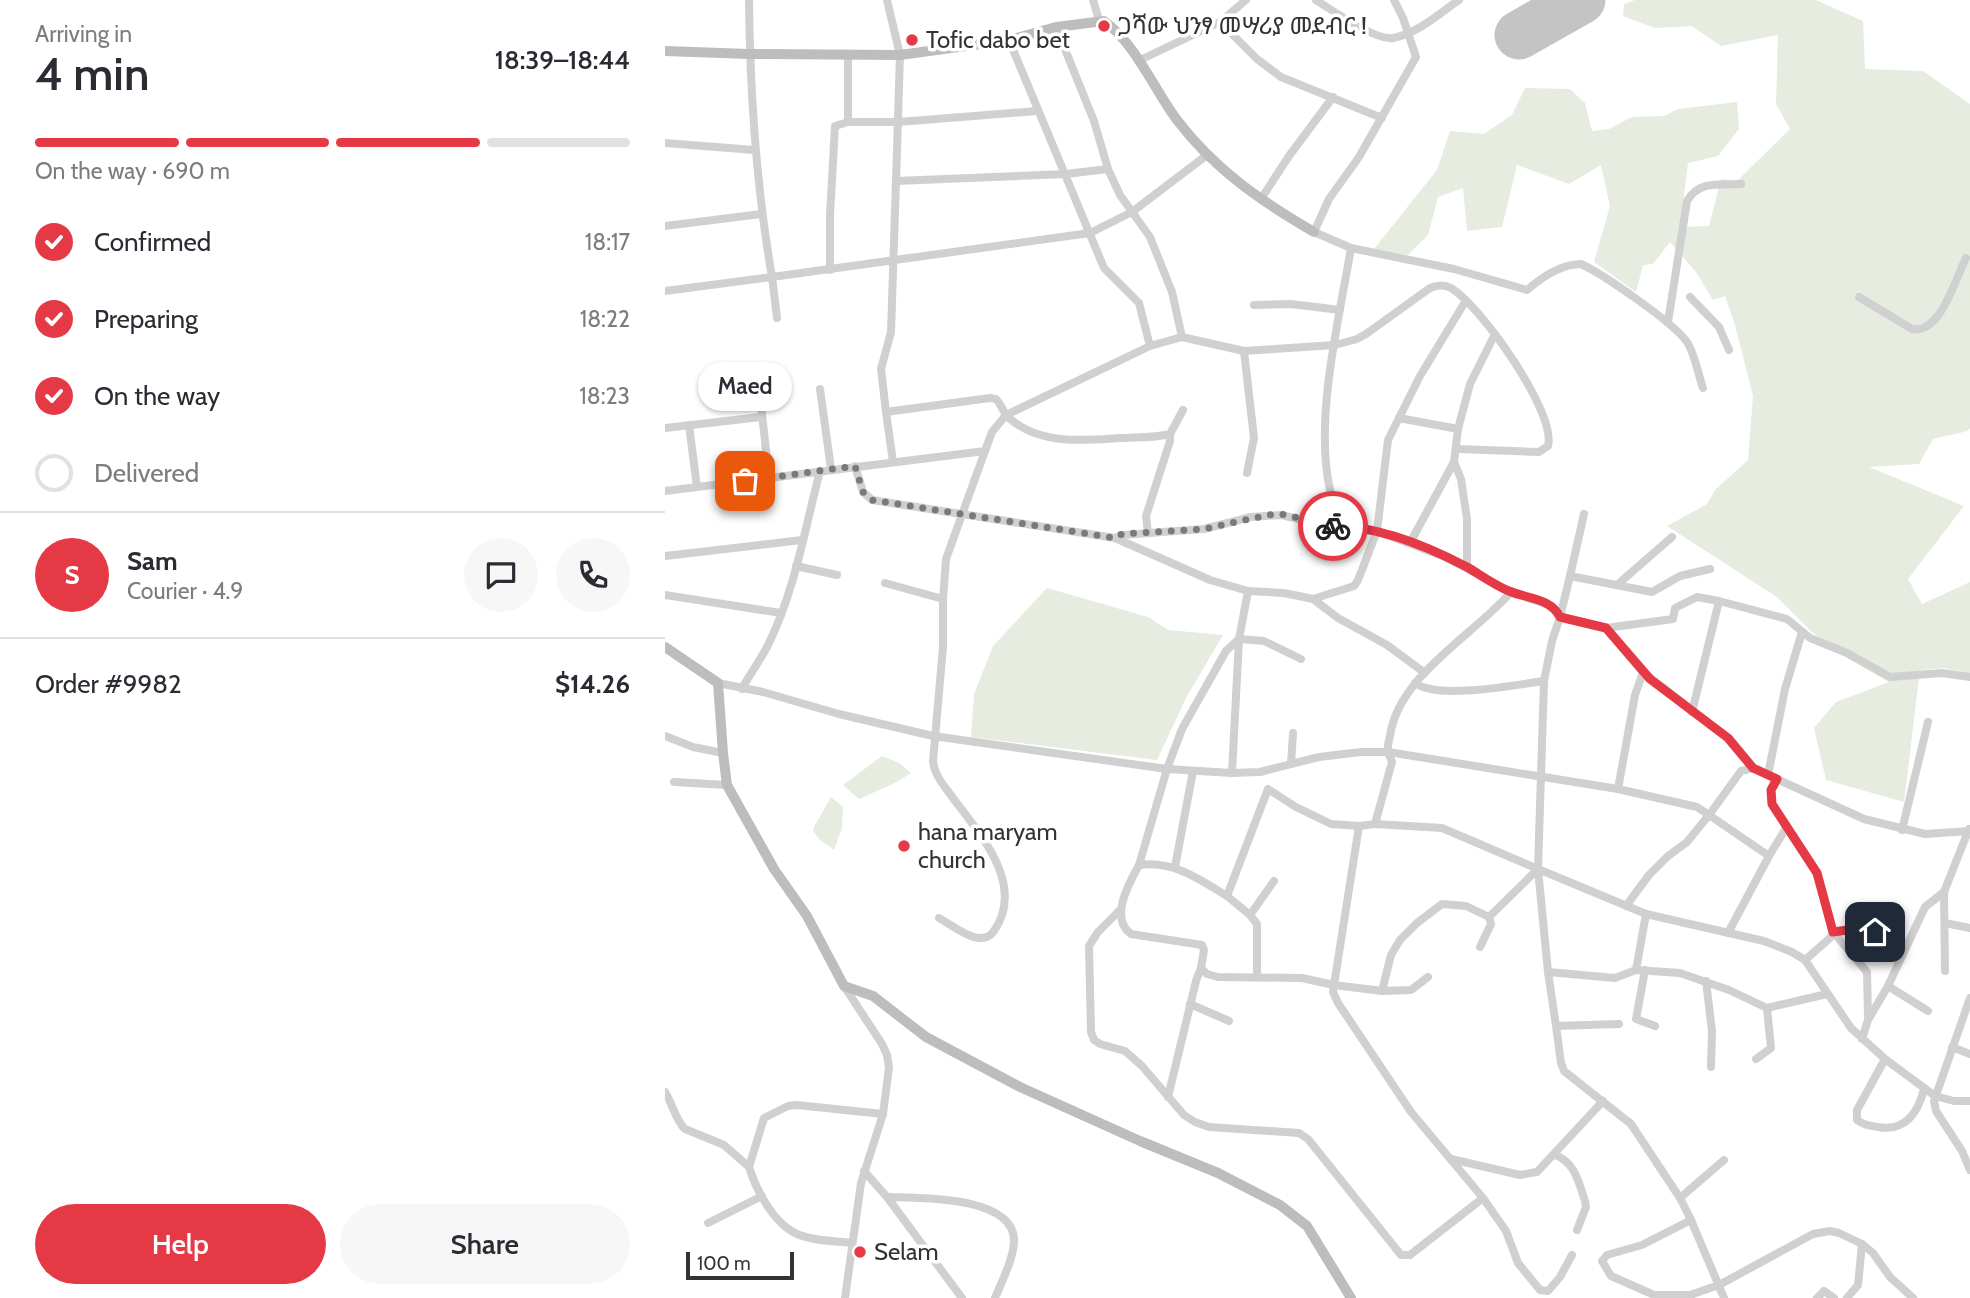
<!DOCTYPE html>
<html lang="en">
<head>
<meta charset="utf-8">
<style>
	body { margin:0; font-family:Cabin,"Noto Sans Ethiopic",sans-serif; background:#f7f7f7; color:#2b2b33; height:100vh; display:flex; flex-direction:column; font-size:26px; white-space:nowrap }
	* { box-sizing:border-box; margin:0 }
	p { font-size:23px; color:#7c7c81 }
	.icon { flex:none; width:38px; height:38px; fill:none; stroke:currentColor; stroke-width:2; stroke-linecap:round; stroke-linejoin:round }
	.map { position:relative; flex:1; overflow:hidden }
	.panel { display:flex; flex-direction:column; background:#fff; width:665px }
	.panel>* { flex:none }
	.scale { position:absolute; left:21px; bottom:18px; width:108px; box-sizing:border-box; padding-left:7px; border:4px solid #333; border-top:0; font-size:19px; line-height:24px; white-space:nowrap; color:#333; -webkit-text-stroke:5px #fff; paint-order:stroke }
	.pin { position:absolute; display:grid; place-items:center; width:60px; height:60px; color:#fff; margin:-30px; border-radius:14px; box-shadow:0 4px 10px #0006 }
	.courier { position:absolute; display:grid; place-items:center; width:70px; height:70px; margin:-35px; border:5px solid #e63946; border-radius:50%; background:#fff; color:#222; box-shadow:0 2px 9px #0007 }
	.bubble { position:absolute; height:49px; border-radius:24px; background:#fff; box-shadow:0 2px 5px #0004; font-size:23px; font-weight:600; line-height:49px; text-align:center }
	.overview em { font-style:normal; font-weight:600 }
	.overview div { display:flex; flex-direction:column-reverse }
	.overview { display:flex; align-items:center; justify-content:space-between; height:119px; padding:0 35px }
	h1 { font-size:46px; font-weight:600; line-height:52px }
	.bar { display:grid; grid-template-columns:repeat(4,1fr); gap:10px 7px; align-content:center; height:84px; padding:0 35px }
	.bar i { height:9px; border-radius:5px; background:#e1e1e2 }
	.bar .current { background:#e63946 }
	.bar p { grid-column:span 4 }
	.line { display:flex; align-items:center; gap:18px; padding:0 35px; border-top:2px solid #e1e1e2 }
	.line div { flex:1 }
	.round { display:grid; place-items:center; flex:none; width:74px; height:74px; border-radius:37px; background:#f7f7f7 }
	ol { padding:0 35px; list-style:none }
	li { display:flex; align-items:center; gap:21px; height:77px }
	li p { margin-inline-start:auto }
	li .icon { padding:7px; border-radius:50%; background:#e63946; color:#fff; stroke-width:4 }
	li:last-child { color:#7c7c81 }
	li i { width:38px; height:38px; border:4px solid #e1e1e2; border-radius:50% }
	.primary-button { display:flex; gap:14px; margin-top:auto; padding:14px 35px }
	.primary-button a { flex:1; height:80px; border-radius:42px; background:#e63946; color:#fff; font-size:28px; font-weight:600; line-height:80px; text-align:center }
	.primary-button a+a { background:#f7f7f7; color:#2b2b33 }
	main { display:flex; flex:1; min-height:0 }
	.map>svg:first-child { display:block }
</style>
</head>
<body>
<main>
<section class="panel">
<div class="overview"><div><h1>4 min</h1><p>Arriving in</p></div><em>18:39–18:44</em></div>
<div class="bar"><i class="current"></i><i class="current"></i><i class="current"></i><i></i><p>On the way · 690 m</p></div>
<ol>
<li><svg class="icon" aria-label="check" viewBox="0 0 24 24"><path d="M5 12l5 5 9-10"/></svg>Confirmed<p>18:17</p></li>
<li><svg class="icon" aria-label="check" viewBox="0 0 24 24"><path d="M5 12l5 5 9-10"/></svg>Preparing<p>18:22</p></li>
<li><svg class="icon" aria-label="check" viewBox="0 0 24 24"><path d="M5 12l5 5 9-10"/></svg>On the way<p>18:23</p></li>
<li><i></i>Delivered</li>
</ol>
<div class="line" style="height:126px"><b class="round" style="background:#e63946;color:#fff">S</b><div><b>Sam</b><p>Courier · 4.9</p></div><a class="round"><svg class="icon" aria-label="chat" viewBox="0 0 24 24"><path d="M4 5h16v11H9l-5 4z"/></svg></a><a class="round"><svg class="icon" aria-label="phone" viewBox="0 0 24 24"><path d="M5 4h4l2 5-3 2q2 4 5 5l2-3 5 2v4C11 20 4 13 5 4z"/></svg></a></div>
<div class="line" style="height:91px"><div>Order #9982</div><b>$14.26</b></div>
<div class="primary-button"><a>Help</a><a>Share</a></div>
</section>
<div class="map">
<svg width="1305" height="1298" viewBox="0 0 1305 1298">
	<rect width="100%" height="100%" fill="#fff"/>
	<g fill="#e6ecdf">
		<path d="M970 0H1151L1198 21 1200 69 1258 71 1305 104V428L1303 431 1268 439 1254 464 1204 467 1299 506 1243 579 1257 604 1305 582V674L1279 668 1255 670 1239 802 1161 780 1149 728 1171 702 1224 682 1177 655 1148 633 1112 597 1002 526 1042 504 1050 490 1083 460 1088 396 1070 325 1060 296 1048 300 1031 272 1005 242 988 264 978 265 971 292 929 262 945 206 936 165 904 184 852 165 837 227 802 231 798 188 773 197 763 235 743 255 709 249 772 170 785 131 819 134 847 115 860 88 905 89 920 103 927 131 944 129 967 117 999 116 1013 109 1072 102 1074 129 1053 156 1023 163 1015 227 1044 226 1056 179 1072 181 1125 129 1111 104 1113 35 1056 46 1027 26 990 28 958 16 959 4Z"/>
		<path d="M382 588 483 617 503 630 558 635 521 698 492 760 306 737 309 694 328 646Z"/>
		<path d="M217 756 234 763 246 773 230 783 194 799 178 785Z"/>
		<path d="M166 797 178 807 177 828 169 850 155 840 148 831 149 827Z"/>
	</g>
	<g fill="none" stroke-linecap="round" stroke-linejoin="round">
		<path stroke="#c4c4c4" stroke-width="49" d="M854 35 916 0"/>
		<g stroke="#d0d0d0" stroke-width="8">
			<path d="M84 0C85 94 91 185 107 277L425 233 467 212 542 155"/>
			<path d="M222 0 235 55 231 181 401 174 443 169"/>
			<path d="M428 0 434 20"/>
			<path d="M651 0C667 10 710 41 728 38 752 34 775 13 794 0"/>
			<path d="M729 0 738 18 751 57 694 157 664 199 649 232 686 248 789 269 862 290C877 277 896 264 916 264 938 274 1009 323 1022 342 1030 354 1033 374 1038 388"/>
			<path d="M555 22 592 59 616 77 717 118"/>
			<path d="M391 27 429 121 443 169 455 195 485 237 507 292 517 337 579 351 670 345 692 339 701 334 765 288C772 285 779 284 786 288 815 305 892 413 883 446L874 452 793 449"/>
			<path d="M344 40 439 268 474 303 485 346 517 337"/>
			<path d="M473 61 555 22 581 0"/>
			<path d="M183 122V56"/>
			<path d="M0 143 89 150"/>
			<path d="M231 181 226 332 216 369 221 412 325 398 331 399C336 404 338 412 343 417 374 446 418 440 456 438 472 437 489 438 505 434V441L481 516 483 533"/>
			<path d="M596 199 624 156 668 97"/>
			<path d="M0 226 96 214"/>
			<path d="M165 270V215L170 126 183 122H233L372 111"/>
			<path d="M0 291 107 277 112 318"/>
			<path d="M1025 297 1054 327 1064 350"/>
			<path d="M1194 297 1247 329C1276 334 1290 279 1301 258"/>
			<path d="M589 305 626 304 675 310"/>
			<path d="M1003 322 1022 201C1034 180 1055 185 1076 184"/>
			<path d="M579 351 589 438 582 473"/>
			<path d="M93 377 104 478"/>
			<path d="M155 389 166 469"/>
			<path d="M221 412 228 462"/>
			<path d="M734 418 793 429"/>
			<path d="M24 425 32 487"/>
			<path d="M0 428 96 417"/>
			<path d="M505 434 518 410"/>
			<path d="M190 466 198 492 207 500 450 538 545 580 583 591 619 593 648 599 689 586 693 580 712 531 723 440 755 376 800 302"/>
			<path d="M0 491 320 451 327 432 341 415 485 346"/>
			<path d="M677 526C673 515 667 503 665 490 649 420 674 319 686 248"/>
			<path d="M450 538 457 535 539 529 586 517 616 515 664 526 712 531 780 557 846 592 887 606 895 617 887 641 879 681 873 869 777 828 710 824 694 826 666 824 631 807 603 789 562 896C534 879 508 860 474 865 464 883 444 918 466 934L537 945 539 950 536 968 542 974 553 977 637 978 669 985 668 992 673 1003 746 1112 818 1198 745 1255H736L643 1139 634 1133 544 1127 530 1122 519 1115 477 1066 460 1051 435 1044 429 1040 426 1032 424 946 433 932 456 909"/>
			<path d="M745 543 789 462"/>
			<path d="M0 556 137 540"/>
			<path d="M131 566 172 575"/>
			<path d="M802 567V519L796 479 789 462 793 429 805 384 830 334"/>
			<path d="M905 576 919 514"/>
			<path d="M220 583 278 599"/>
			<path d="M952 585 1007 537"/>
			<path d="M0 595 116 613"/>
			<path d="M648 599 673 618 722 645 760 673"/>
			<path d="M1054 601 1122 619 1145 638 1182 653 1225 677 1277 673 1305 677"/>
			<path d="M941 628 1008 619 1010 608 1032 597 1054 601 1027 712"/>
			<path d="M978 672 941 628 895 617 905 576 987 592 1015 576 1045 569"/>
			<path d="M53 683 98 692 174 714 268 736 502 769 567 773 595 772 654 757 696 752H723L953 789 1032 807 1044 815 1076 771 1088 768"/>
			<path d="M750 683C773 700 850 685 879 681"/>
			<path d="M77 689C85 673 96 660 104 643 130 590 140 528 155 471"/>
			<path d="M0 736 28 747 58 753"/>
			<path d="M626 764 628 733"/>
			<path d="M567 773 574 639 583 591"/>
			<path d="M1103 775 1120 689 1137 632"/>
			<path d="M1112 779 1106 790 1107 804 1152 873 1168 932 1165 938 1140 960"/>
			<path d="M9 782 62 785"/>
			<path d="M953 789 970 695 978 672 1063 738 1088 768 1199 819 1260 834 1305 831"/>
			<path d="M710 824 727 762C726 758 724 756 723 752 722 748 724 740 725 736 733 676 809 635 846 592"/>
			<path d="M694 826 669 985 717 991 726 955 735 940 752 923 777 904 801 906 824 917 873 869"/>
			<path d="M1237 830 1263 722"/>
			<path d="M474 865 502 769 517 729 561 651 574 639 599 641 636 659"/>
			<path d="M510 867 528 771"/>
			<path d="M562 896 585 915 592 924V976"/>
			<path d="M961 906 984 875 1003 856 1022 842 1044 815 1104 856"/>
			<path d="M585 915 609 881"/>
			<path d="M274 918C289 926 316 950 329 931 361 885 315 834 288 798 280 787 269 775 268 761L278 647V599L281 559 320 451"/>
			<path d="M1280 923 1305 928"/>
			<path d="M1063 933 1104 856 1121 828"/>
			<path d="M815 947 826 924 824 917"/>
			<path d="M971 970 981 914"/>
			<path d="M980 970 971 1019 990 1026"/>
			<path d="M1280 971 1279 892 1304 829"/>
			<path d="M883 972 950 978 971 970 1015 973 1064 990 1102 1008 1162 994"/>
			<path d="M1041 981 1047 1031 1046 1067"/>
			<path d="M179 986 217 1044 222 1055 224 1067 218 1114 196 1183 180 1298"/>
			<path d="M1223 986 1263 1011"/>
			<path d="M717 991 746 990 763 977"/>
			<path d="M1305 998 1269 1101 1271 1111 1297 1151 1305 1170"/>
			<path d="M525 1004 564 1021"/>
			<path d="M1203 1017 1202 972 1168 932 1190 929 1210 932"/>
			<path d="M954 1024 891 1026 896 1063 899 1071 966 1124 1015 1198 1026 1220 1059 1298"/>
			<path d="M891 1026 883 972 873 869 981 914 1099 941 1127 952 1140 960 1186 1028 1220 1059 1270 1096 1289 1101H1305"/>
			<path d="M1197 1039 1203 1020 1223 986 1260 907 1279 892"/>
			<path d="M1287 1047 1305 1054"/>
			<path d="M1091 1059 1106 1048 1102 1008"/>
			<path d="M1220 1059 1192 1110V1120C1198 1125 1205 1126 1213 1127 1240 1132 1253 1113 1259 1089"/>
			<path d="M0 1092C7 1103 11 1121 20 1129L59 1145 84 1167"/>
			<path d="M503 1097 531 981 536 968"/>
			<path d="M890 1155C910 1162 914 1183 920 1201L921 1207 912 1230"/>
			<path d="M786 1159 855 1175 872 1172 938 1101"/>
			<path d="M199 1171 222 1197 297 1298"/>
			<path d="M222 1197C253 1198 351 1195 349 1242 348 1260 337 1281 330 1298"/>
			<path d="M818 1198 841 1231 853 1263 875 1290 883 1291 895 1277 907 1255"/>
			<path d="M1015 1198 1059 1160"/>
			<path d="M1026 1220 977 1245 942 1255 937 1261 946 1276 989 1295H1025L1054 1285 1148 1234 1165 1231 1174 1233 1197 1244 1208 1253 1225 1277 1248 1298"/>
			<path d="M43 1223 97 1196"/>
			<path d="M187 1243C170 1241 148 1241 132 1234 109 1224 91 1190 84 1167L99 1118 123 1106 132 1105 218 1114"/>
			<path d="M1152 1298 1159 1291 1169 1298"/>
			<path d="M1182 1298 1193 1285 1197 1244"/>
		</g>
		<g stroke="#bdbdbd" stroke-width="10">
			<path d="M0 51 84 54 235 55 344 40 391 27 439 21C470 43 489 89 512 120 550 170 596 201 649 232"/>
			<path d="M0 647 53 683 58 753 62 785 109 869 142 916 179 986 208 996 261 1037 355 1087 475 1141 553 1173 615 1205 642 1226 686 1298"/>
		</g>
	</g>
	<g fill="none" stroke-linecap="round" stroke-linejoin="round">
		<path stroke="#7a7a7a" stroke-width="7" stroke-dasharray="0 12.6" d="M80 481 190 466 198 492 207 500 450 538 457 534 539 529 603 515 616 514 668 526"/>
		<path stroke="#e63946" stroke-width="9" d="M668 526C713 526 762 546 802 567 816 575 829 585 844 591 863 599 885 598 895 617L941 628 985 679 1063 738 1088 768 1112 779 1106 790 1107 804 1152 873 1168 932 1190 929 1210 932"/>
	</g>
	<g fill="#e63946" stroke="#fff" stroke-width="2.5">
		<circle cx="439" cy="26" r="7"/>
		<circle cx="247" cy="40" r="7"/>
		<circle cx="239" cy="846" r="7"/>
		<circle cx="195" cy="1252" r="7"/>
	</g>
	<g text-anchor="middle" stroke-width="7" stroke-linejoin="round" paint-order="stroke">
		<g font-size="24" fill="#333" stroke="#fff" text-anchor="start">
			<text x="453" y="34">ጋሻው ህንፃ መሣሪያ መደብር !</text>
			<text x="261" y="48">Tofic dabo bet</text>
			<text x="253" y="840">hana maryam<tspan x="253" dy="28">church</tspan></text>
			<text x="209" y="1260">Selam</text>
		</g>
	</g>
</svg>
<div class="scale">100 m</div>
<div class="pin" style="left:80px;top:481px;background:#ea580c"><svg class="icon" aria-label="bag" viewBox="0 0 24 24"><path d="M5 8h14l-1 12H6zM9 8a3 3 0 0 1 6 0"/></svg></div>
<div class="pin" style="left:1210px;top:932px;background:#1f2937"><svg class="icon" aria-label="home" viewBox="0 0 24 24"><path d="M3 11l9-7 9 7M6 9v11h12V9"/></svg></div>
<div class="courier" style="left:668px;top:526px"><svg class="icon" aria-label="bike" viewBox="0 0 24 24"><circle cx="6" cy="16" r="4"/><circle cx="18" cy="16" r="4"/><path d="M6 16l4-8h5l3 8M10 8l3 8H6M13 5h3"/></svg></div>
<div class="bubble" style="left:33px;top:362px;width:94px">Maed</div>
</div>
</main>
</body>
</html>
